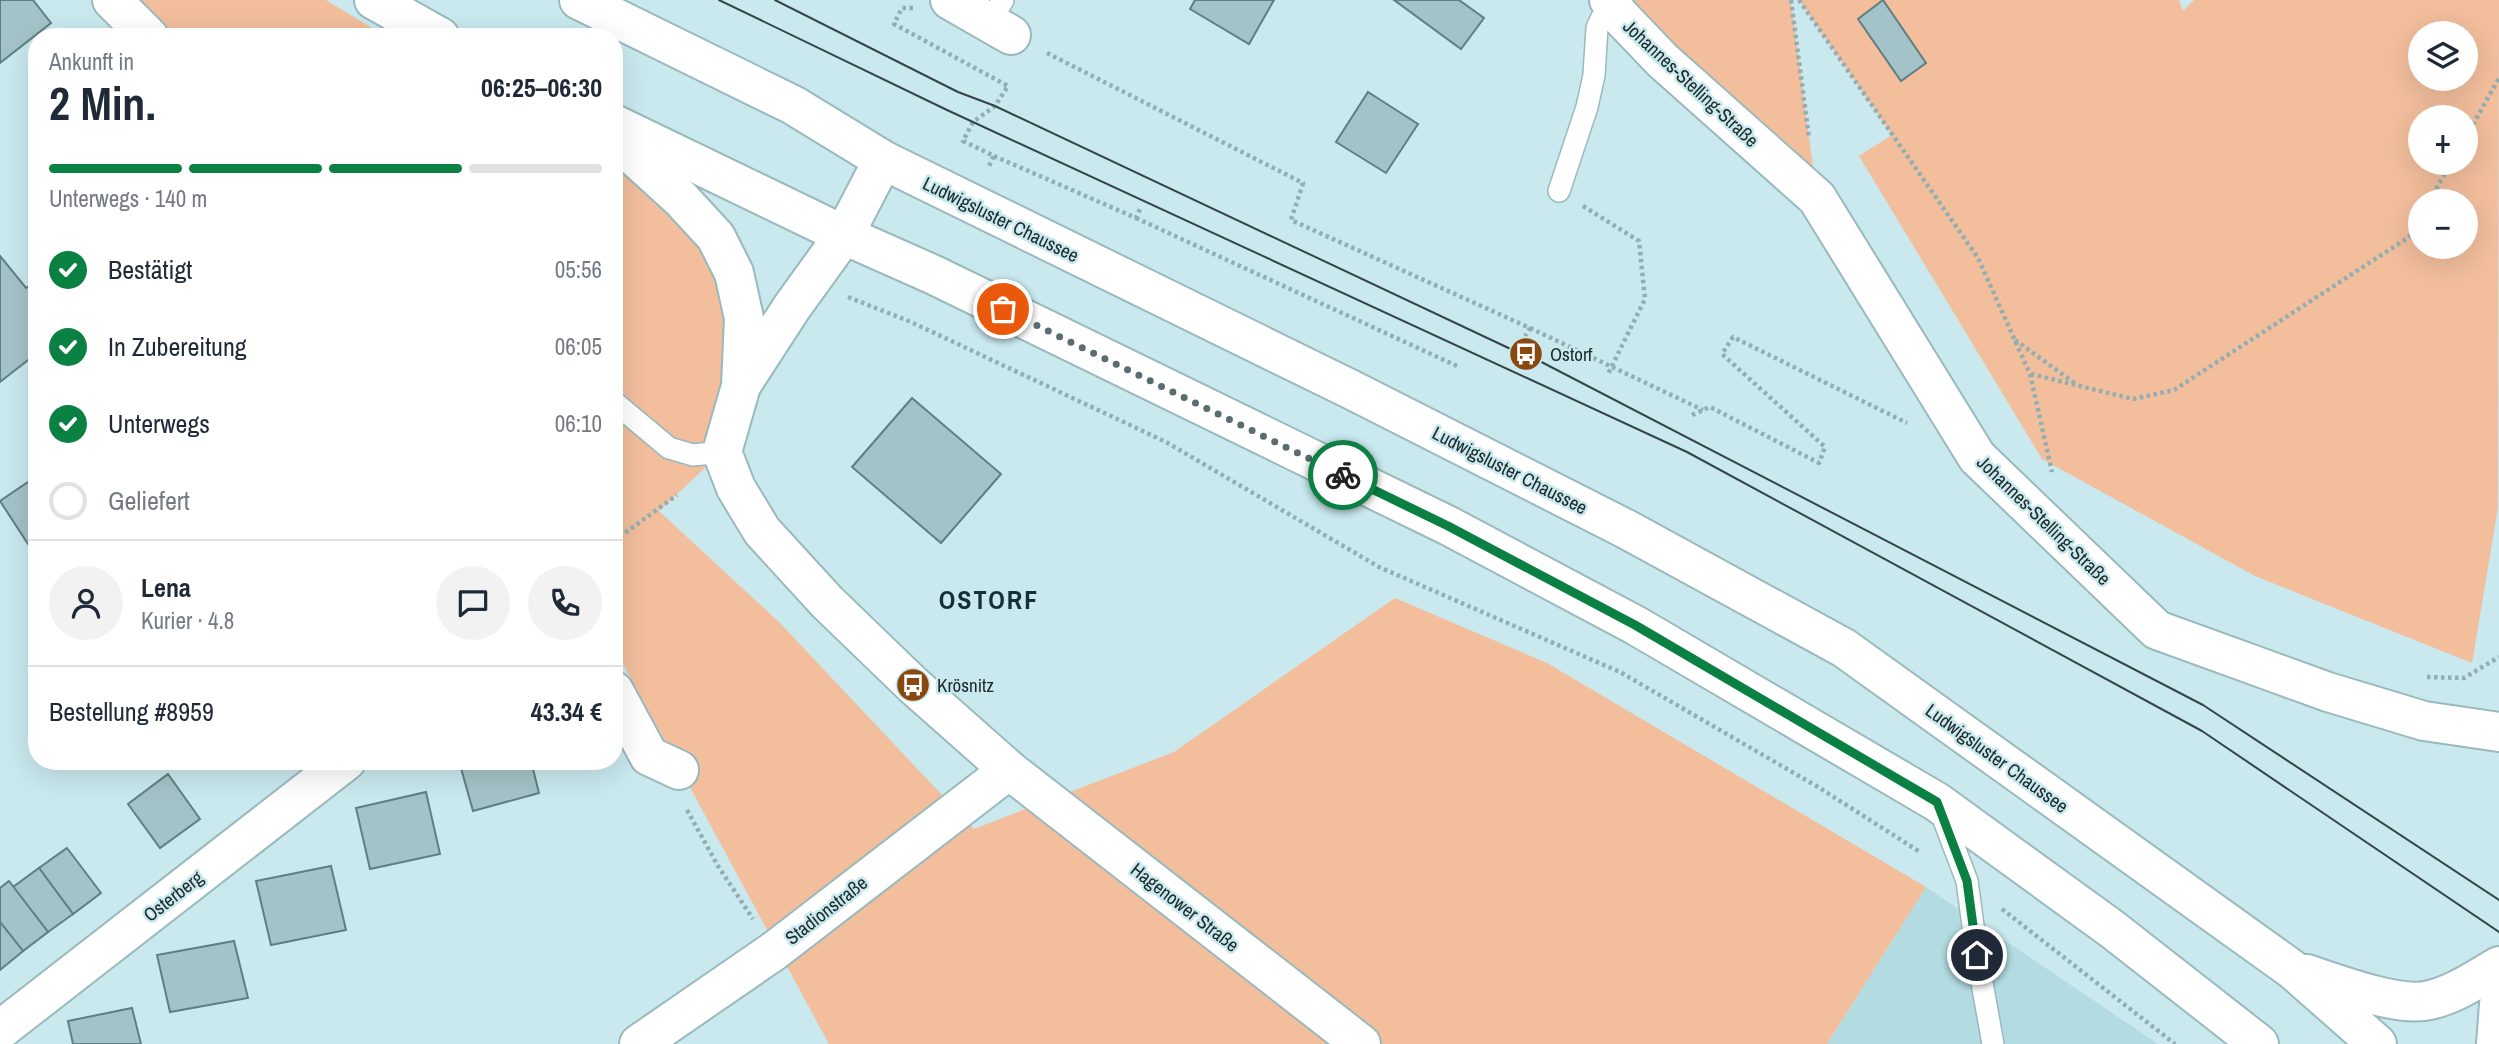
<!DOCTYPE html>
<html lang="de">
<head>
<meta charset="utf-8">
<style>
	body { margin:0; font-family:"Archivo Narrow",sans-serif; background:#f2f2f3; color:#1f2937; height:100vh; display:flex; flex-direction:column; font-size:26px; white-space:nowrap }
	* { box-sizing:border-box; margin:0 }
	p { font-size:23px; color:#747a83 }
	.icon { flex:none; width:38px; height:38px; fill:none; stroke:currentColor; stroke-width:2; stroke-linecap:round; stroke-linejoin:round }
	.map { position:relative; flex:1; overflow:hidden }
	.side { position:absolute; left:28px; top:28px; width:595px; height:742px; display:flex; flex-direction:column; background:#fff; border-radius:28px; box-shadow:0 7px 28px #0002 }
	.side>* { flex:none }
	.buttons { position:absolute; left:2408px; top:21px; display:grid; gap:14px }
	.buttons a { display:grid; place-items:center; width:70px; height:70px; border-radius:50%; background:#fff; box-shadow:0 7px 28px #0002; font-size:35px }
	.pin { position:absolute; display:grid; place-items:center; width:60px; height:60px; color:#fff; margin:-30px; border:4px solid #fff; border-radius:50%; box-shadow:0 2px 7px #0007 }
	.courier { position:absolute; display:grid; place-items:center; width:70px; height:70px; margin:-35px; border:5px solid #0b8043; border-radius:50%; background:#fff; color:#222; box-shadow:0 2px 9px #0007 }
	.headline em { font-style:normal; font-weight:800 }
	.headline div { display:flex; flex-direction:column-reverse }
	.headline { display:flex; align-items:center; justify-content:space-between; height:119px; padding:0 21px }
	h1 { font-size:46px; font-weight:800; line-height:52px }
	.bar { display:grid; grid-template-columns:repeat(4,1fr); gap:10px 7px; align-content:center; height:84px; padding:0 21px }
	.bar i { height:9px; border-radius:5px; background:#e0e1e3 }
	.bar .active { background:#0b8043 }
	.bar p { grid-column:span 4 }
	.line { display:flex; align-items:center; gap:18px; padding:0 21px; border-top:2px solid #e0e1e3 }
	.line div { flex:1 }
	.round { display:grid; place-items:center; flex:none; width:74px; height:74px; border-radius:37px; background:#f2f2f3 }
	ol { padding:0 21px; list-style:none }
	li { display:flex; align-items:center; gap:21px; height:77px }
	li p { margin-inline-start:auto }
	li .icon { padding:7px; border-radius:50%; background:#0b8043; color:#fff; stroke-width:4 }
	li:last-child { color:#747a83 }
	li i { width:38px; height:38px; border:4px solid #e0e1e3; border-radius:50% }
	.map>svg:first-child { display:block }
</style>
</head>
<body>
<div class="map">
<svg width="2499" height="1044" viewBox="0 0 2499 1044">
	<rect width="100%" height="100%" fill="#c9e9ee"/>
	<path fill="#b3dce2" d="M1926 887 2158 1044H1827Z"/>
	<g fill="#f2be9c" fill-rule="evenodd">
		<path d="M120 0H326L387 37H158Z"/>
		<path d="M1629 0H1791L1817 198Z"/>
		<path d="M1799 0H2179L2183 11 2194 0H2499L2498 507 2472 663 2255 576 2042 459 1859 156 1892 135ZM2420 33H2466V79H2420ZM2420 117H2466V163H2420ZM2420 201H2466V247H2420Z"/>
		<path d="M614 164 734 273 722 452 659 511 779 622 974 829 1174 752 1395 598 1547 663 1926 887 1827 1044H829L614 647Z"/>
	</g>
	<g fill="#a4c3c8" stroke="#617e83" stroke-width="2">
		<path d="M0 0H33L51 23 0 63Z"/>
		<path d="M1195 0H1274L1249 44 1190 9Z"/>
		<path d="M1394 0H1459L1484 18 1461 49Z"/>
		<path d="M1883 0 1926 63 1901 81 1858 19Z"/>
		<path d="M1368 92 1418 124 1386 173 1336 142Z"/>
		<path d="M0 256 26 288 37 280V353L0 382Z"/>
		<path d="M912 398 1001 474 941 543 852 467Z"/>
		<path d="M37 476V537L28 544 0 501Z"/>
		<path d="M459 761H531L539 793 473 811Z"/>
		<path d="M168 774 200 819 160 848 128 804Z"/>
		<path d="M426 792 440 854 370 869 356 808Z"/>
		<path d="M67 848 101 893 73 914 39 868Z"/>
		<path d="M331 866 346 930 271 945 256 881Z"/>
		<path d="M39 868 73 914 48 932 13 887Z"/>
		<path d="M9 881 48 932 23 951 0 922V888Z"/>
		<path d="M0 922 23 951 0 970Z"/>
		<path d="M234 941 248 998 170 1012 157 955Z"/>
		<path d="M132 1008 141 1044H73L68 1021Z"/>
	</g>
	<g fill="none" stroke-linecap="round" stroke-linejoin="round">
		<g stroke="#99b9bd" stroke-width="24">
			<g id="lane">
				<path d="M989 23 1003 0"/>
				<path d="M1559 191 1587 107 1594 75 1597 28 1601 19 1613 7"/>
				<path d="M614 402 669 448 693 455 722 452"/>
				<path d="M1940 810 1967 881 1977 955 1993 1044"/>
			</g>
		</g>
		<g stroke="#99b9bd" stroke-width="42">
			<g id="street">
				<path d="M112 0 149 37"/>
				<path d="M950 0 1011 35"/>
				<path d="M1609 0 1619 15 1662 60 1817 198 1977 457 2157 630 2328 692 2424 721 2499 732"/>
				<path d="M614 691 649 756 679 770"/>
				<path d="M0 1030 346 761"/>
				<path d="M639 1044 774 951 1009 770 1361 1044"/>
			</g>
		</g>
		<g stroke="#99b9bd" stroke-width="42">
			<g id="secondary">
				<path d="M374 0 440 37"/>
				<path d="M579 0 793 105 883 160 1352 390 1626 529 1844 648 2293 970 2377 1044"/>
				<path d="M614 124 844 235 934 275 1449 526 1635 625 1937 802 2112 929 2259 1044"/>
				<path d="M614 138 681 199 716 237 734 273 744 318 741 386 722 452 736 488 762 531 827 602 913 685 1009 770"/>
				<path d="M742 384 792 307 844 235 883 160"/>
				<path d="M2307 974C2337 984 2400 1008 2430 1000 2455 994 2477 979 2499 966"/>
				<path d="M2496 1044 2499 1004"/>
			</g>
		</g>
		<g stroke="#93aeb2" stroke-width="4.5" stroke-dasharray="3.5 3.5" stroke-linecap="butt">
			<path d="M1791 0 1809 138"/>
			<path d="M1799 0 1978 258 2030 374 2052 472"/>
			<path d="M913 8H902L894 24 1008 86 995 106 973 122 963 141 994 156 989 166"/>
			<path d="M1047 53 1303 183 1291 220 1530 328 1525 336"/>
			<path d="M2466 137 2499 78"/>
			<path d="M994 156 1136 218 1140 209"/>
			<path d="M2429 201 2451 163"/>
			<path d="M1583 206 1639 241 1645 299 1608 374"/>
			<path d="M1136 218 1457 366"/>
			<path d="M848 297 911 322 1166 442 1379 567 1620 672 1818 787 1920 852"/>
			<path d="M1530 328 1703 410"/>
			<path d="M2015 340 2076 384"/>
			<path d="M2031 374 2133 399 2174 390 2409 237 2420 216"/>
			<path d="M1692 415 1710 407 1819 463 1825 447 1722 354 1733 337 1907 423"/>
			<path d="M614 541 677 495"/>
			<path d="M2427 677 2464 678 2499 657"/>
			<path d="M687 810 718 866 753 919"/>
			<path d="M2002 909 2175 1044"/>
		</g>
		<use href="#lane" stroke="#fff" stroke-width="21"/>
		<use href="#street" stroke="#fff" stroke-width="38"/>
		<use href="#secondary" stroke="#fff" stroke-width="38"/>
		<g stroke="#354447" stroke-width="2">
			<path d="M719 0 947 110 1687 452 2202 731 2499 932"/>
			<path d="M775 0 958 92 995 106 1517 352 1526 354 2203 705 2499 900"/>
		</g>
	</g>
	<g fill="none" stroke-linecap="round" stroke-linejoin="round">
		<path stroke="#596c6f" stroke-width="7" stroke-dasharray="0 12.6" d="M1003 309 1343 475"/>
		<path stroke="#0b8043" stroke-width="9" d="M1343 475 1448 526 1635 625 1937 802 1967 881 1977 955"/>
	</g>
	<defs>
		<g id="bus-disc" transform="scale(1.75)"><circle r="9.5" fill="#884810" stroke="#c9e9ee"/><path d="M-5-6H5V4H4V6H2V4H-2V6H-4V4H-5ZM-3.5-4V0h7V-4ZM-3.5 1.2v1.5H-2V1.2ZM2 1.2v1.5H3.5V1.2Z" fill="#fff"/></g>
	</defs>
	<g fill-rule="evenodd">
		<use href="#bus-disc" x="1526" y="354"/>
		<use href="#bus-disc" x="913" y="685"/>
	</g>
	<g text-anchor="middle" stroke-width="5" stroke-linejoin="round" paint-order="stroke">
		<g font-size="19" fill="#1c292b" stroke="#c9e9ee">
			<text transform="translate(1691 83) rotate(43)" y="7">Johannes-Stelling-Straße</text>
			<text transform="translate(1001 219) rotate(26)" y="7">Ludwigsluster Chaussee</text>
			<text transform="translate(1510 470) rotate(27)" y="7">Ludwigsluster Chaussee</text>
			<text transform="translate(2044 520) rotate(44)" y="7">Johannes-Stelling-Straße</text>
			<text transform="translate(1997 758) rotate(36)" y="7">Ludwigsluster Chaussee</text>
			<text transform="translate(173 896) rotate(-38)" y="7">Osterberg</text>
			<text transform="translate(1185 907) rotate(38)" y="7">Hagenower Straße</text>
			<text transform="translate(826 910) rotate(-38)" y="7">Stadionstraße</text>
		</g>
		<g font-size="19" fill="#1c292b" stroke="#c9e9ee" text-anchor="start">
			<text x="1550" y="361">Ostorf</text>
			<text x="937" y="692">Krösnitz</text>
		</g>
		<g font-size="26" font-weight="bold" letter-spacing="2" fill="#143034" stroke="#c9e9ee">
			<text x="989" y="609">OSTORF</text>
		</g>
	</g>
</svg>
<div class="buttons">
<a><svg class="icon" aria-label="layers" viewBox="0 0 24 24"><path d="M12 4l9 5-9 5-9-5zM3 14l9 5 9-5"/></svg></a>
<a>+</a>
<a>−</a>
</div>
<div class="pin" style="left:1003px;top:309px;background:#ea580c"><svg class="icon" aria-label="bag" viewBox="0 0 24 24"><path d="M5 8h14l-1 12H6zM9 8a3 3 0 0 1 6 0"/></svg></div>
<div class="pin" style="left:1977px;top:955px;background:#1f2937"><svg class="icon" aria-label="home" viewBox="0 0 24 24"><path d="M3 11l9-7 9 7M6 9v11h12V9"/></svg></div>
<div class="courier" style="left:1343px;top:475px"><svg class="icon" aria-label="bike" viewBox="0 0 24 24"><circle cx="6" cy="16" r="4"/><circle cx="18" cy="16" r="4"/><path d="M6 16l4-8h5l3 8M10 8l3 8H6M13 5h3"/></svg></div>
<section class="side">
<div class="headline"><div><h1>2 Min.</h1><p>Ankunft in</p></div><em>06:25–06:30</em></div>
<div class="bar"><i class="active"></i><i class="active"></i><i class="active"></i><i></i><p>Unterwegs · 140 m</p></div>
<ol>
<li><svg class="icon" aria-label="check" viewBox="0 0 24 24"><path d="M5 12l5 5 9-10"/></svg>Bestätigt<p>05:56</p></li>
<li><svg class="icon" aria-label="check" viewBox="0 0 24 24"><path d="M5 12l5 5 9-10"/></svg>In Zubereitung<p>06:05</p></li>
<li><svg class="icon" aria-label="check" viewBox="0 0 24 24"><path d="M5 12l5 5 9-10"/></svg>Unterwegs<p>06:10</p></li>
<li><i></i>Geliefert</li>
</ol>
<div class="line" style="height:126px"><a class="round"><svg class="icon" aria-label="person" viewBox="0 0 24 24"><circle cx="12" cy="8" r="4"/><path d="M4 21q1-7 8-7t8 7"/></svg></a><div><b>Lena</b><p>Kurier · 4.8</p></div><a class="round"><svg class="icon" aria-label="chat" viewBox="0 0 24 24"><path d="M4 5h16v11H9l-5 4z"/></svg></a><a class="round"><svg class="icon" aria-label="phone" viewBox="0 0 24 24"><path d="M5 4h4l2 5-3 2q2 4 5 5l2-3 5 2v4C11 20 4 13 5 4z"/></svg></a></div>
<div class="line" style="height:91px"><div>Bestellung #8959</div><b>43.34 €</b></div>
</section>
</div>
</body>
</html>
